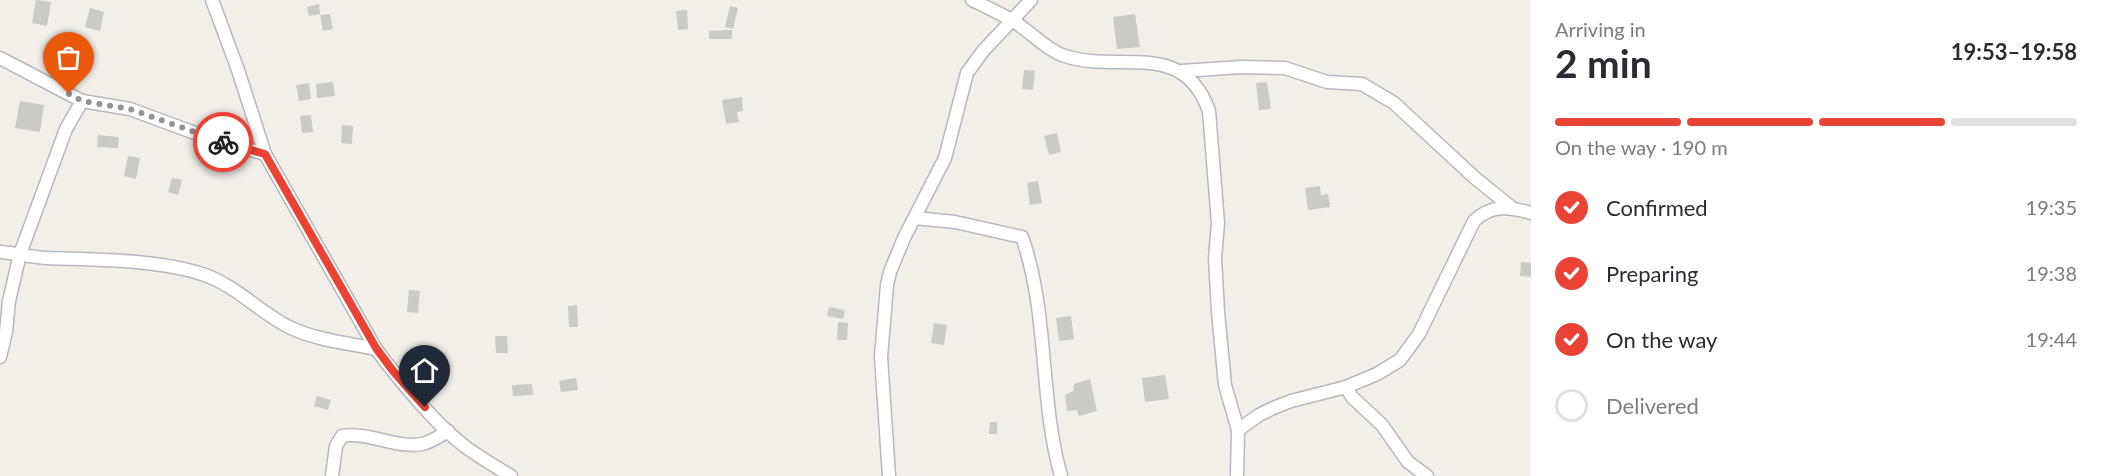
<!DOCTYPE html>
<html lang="en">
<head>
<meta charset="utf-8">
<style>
	body { margin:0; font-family:Lato,sans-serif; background:#f7f7f7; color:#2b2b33; height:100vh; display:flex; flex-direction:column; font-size:22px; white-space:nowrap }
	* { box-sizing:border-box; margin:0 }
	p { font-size:20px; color:#7c7c81 }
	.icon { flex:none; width:33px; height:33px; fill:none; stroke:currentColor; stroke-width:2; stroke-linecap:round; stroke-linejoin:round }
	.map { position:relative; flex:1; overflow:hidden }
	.drawer { display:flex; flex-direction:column; background:#fff; width:570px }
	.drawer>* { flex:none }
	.pin { position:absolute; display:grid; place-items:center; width:51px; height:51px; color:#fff; margin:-62px -26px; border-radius:50% 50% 50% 0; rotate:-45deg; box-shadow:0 0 6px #0007 }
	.pin .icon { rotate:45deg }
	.courier { position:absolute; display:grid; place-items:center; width:60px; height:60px; margin:-30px; border:4px solid #ea4335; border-radius:50%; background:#fff; color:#222; box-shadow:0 2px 8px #0007 }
	.headline em { font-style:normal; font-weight:700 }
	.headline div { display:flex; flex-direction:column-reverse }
	.headline { display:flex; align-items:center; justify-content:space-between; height:102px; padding:0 24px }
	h1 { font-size:39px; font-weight:700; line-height:45px }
	.bar { display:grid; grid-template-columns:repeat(4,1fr); gap:9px 6px; align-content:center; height:72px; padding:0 24px }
	.bar i { height:8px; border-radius:4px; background:#e1e1e2 }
	.bar .selected { background:#ea4335 }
	.bar p { grid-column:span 4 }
	ol { padding:0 24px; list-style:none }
	li { display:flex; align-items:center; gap:18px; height:66px }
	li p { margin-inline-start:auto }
	li .icon { padding:6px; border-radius:50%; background:#ea4335; color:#fff; stroke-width:4 }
	li:last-child { color:#7c7c81 }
	li i { width:33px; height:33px; border:3px solid #e1e1e2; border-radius:50% }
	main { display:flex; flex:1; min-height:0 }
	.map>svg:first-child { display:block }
</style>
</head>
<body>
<main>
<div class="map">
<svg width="1531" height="476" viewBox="0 0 1531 476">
	<rect width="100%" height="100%" fill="#f1efe8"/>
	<g fill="#cccac5">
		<path d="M36 0 51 2 47 26 32 23Z"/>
		<path d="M319 4 320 14 309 16 307 7Z"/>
		<path d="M730 6 738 8 733 29 725 27Z"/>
		<path d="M90 8 104 12 100 31 85 27Z"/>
		<path d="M687 10 688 29 678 30 676 11Z"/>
		<path d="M330 14 333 29 323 31 320 15Z"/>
		<path d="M1135 14 1140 47 1117 49 1113 17Z"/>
		<path d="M732 30V39H709V31Z"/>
		<path d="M85 52 94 54 91 71 82 70Z"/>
		<path d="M73 70 83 71 82 81 72 80Z"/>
		<path d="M1024 70 1035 71 1033 90 1022 89Z"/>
		<path d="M333 82 335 96 317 98 316 84Z"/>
		<path d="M1267 82 1271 109 1259 110 1256 83Z"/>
		<path d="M309 83 311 99 299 101 296 85Z"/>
		<path d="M742 97 743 111 737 112 739 122 726 124 722 100Z"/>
		<path d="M20 101 44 105 40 132 15 128Z"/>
		<path d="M311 115 313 132 302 133 300 116Z"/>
		<path d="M342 125 353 126 352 144 341 143Z"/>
		<path d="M1057 133 1061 152 1049 155 1044 136Z"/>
		<path d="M98 135 119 137 118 148 97 147Z"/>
		<path d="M128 156 140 158 136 179 124 176Z"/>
		<path d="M172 178 182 180 178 195 168 192Z"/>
		<path d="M1038 181 1042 203 1030 205 1027 183Z"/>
		<path d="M1320 186 1321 195 1328 194 1330 207 1308 210 1305 188Z"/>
		<path d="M1521 262 1531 263V277L1520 276Z"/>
		<path d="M409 290 420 291 418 313 407 312Z"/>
		<path d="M577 305 578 327H569L568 306Z"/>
		<path d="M829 307 845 310 843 319 827 316Z"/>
		<path d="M1071 316 1074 339 1059 341 1056 318Z"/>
		<path d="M838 322 848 323 847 340H837Z"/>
		<path d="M934 323 947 325 944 345 931 343Z"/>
		<path d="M495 336H507L508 353H496Z"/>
		<path d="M1165 375 1169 399 1145 402 1142 378Z"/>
		<path d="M576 378 578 390 561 392 559 381Z"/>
		<path d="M1090 379 1097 411 1079 416 1077 410 1067 411 1065 395 1073 391 1074 384Z"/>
		<path d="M532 384 533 395 513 396 512 385Z"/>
		<path d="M317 396 331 400 328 410 314 406Z"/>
		<path d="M990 422H997V434H989Z"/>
	</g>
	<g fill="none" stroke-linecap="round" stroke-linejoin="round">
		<g stroke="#b5b8bc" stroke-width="15">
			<g id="minor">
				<path d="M212 0 238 70 265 154 376 349C399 380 436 425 467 448 481 458 496 467 511 476"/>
				<path d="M972 0C986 7 1000 13 1013 21 1030 31 1044 48 1062 55 1117 75 1183 37 1209 111L1218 223 1215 258 1218 312 1225 385 1238 430 1237 476"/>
				<path d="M0 58 82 101 130 109 203 136 265 154"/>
				<path d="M1182 71 1241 67 1285 68 1327 82 1362 84 1394 103 1475 178 1511 207"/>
				<path d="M915 218 955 222 1022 237C1049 314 1039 398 1061 476"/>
				<path d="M0 252C15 253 30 257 46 258 94 260 160 259 205 275 238 287 260 313 291 328 317 340 347 343 376 349"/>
				<path d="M0 357 6 332 9 301 20 254 66 129 82 101"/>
				<path d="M1346 387 1352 397 1382 425 1408 462 1427 476"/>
				<path d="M1238 430 1259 415 1273 408 1291 401 1346 387 1377 374 1400 360 1419 334 1474 221C1491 204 1510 207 1531 213"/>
				<path d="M332 476 336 446 342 436C368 431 396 449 422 444 432 442 439 436 448 431"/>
				<path d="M889 476 881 357 887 285 890 272 904 238 945 158 967 73 983 51 1031 0"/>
			</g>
		</g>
		<use href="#minor" stroke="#fff" stroke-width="12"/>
	</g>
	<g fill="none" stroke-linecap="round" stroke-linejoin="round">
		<path stroke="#929495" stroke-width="6" stroke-dasharray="0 10.8" d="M69 94 82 101 130 109 223 142"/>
		<path stroke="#ea4335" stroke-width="8" d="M223 142 265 154 376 348 393 371 425 407"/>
	</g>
</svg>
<div class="pin" style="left:69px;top:94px;background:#ea580c"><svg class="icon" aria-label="bag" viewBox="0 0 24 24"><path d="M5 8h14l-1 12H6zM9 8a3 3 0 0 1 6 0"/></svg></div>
<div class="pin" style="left:425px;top:407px;background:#1f2937"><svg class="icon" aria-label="home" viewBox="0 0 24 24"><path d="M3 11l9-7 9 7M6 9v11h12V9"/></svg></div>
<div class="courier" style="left:223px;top:142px"><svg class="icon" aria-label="bike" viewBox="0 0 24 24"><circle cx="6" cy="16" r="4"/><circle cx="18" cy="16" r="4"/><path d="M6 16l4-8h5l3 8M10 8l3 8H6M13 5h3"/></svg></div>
</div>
<section class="drawer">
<div class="headline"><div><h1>2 min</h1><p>Arriving in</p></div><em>19:53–19:58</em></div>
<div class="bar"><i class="selected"></i><i class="selected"></i><i class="selected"></i><i></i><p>On the way · 190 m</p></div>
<ol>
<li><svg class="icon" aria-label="check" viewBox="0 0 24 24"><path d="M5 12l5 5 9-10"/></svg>Confirmed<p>19:35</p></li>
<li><svg class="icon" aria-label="check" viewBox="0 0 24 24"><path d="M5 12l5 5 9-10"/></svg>Preparing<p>19:38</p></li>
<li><svg class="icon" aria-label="check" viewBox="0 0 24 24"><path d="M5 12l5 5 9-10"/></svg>On the way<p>19:44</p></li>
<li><i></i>Delivered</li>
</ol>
</section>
</main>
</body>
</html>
